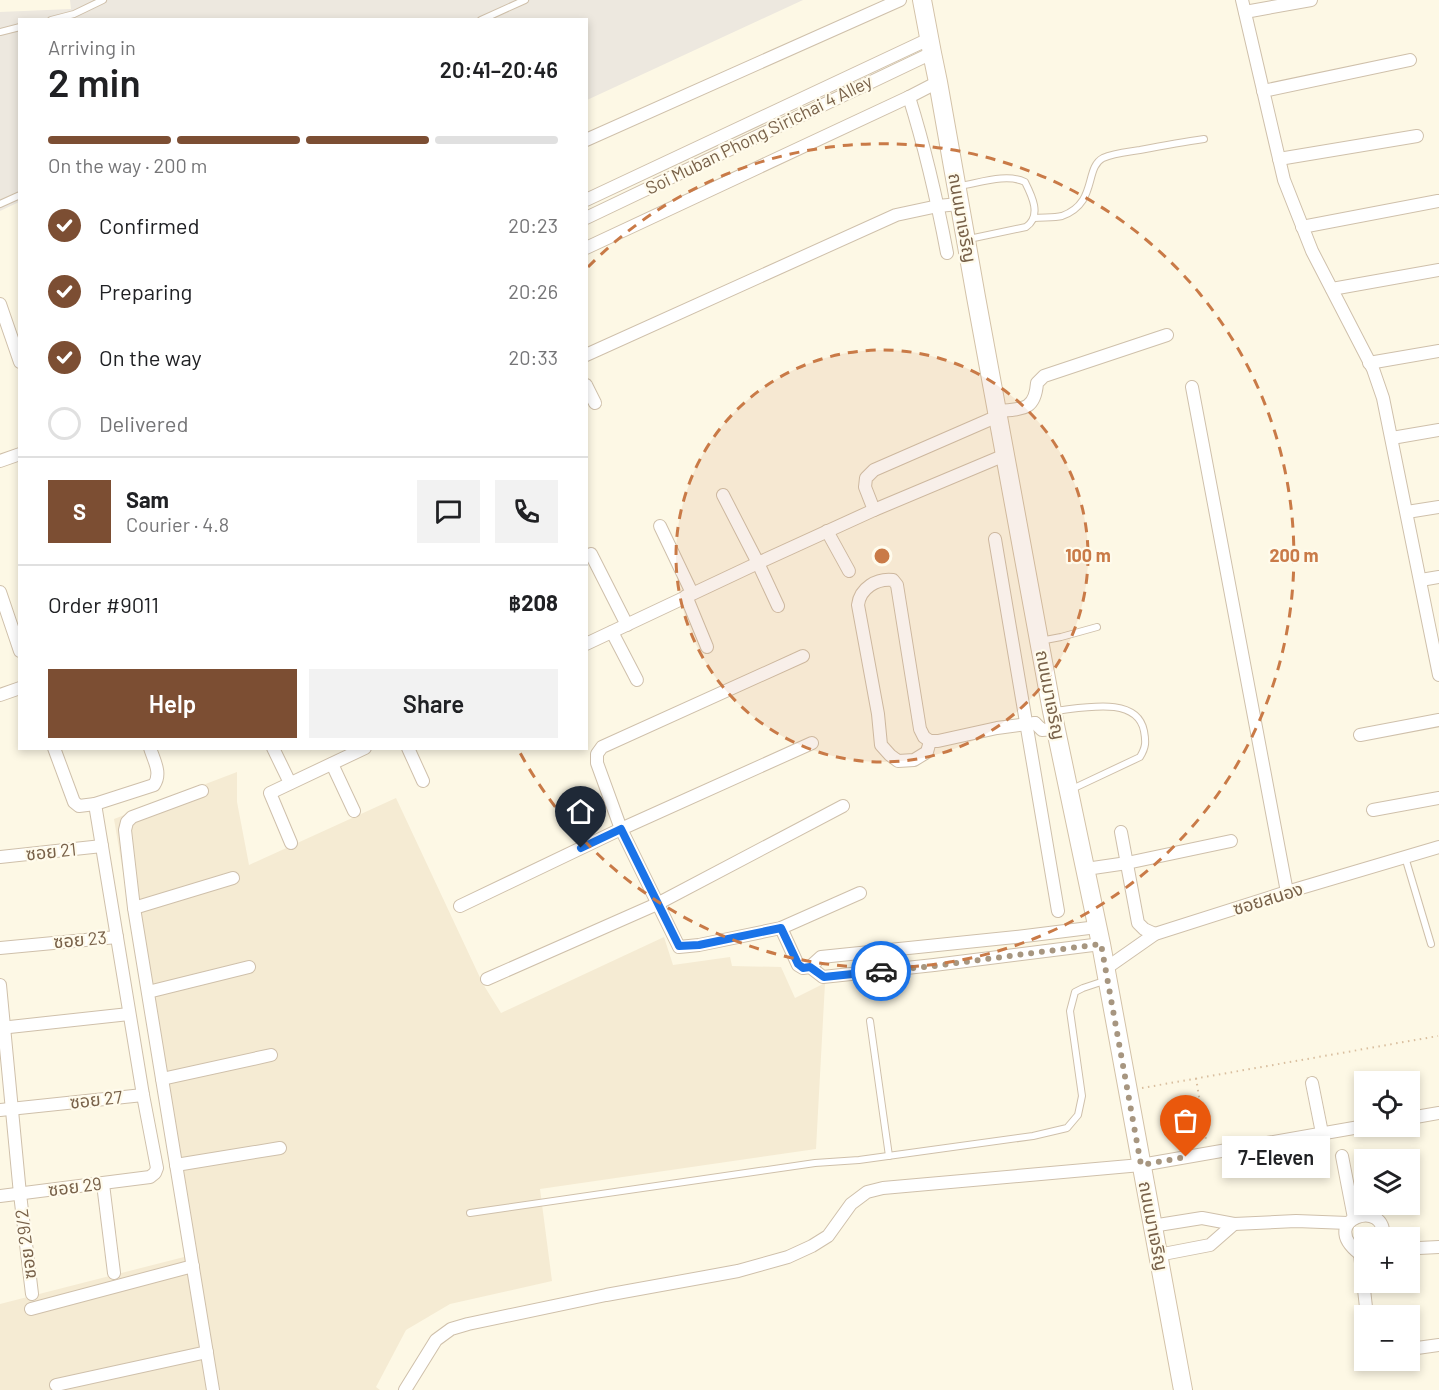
<!DOCTYPE html>
<html lang="en">
<head>
<meta charset="utf-8">
<style>
	body { margin:0; font-family:Barlow,"Noto Sans Thai",sans-serif; background:#f2f2f2; color:#202124; height:100vh; display:flex; flex-direction:column; font-size:22px; white-space:nowrap }
	* { box-sizing:border-box; margin:0 }
	p { font-size:20px; color:#757577 }
	.icon { flex:none; width:33px; height:33px; fill:none; stroke:currentColor; stroke-width:2; stroke-linecap:round; stroke-linejoin:round }
	.map { position:relative; flex:1; overflow:hidden }
	.details { position:absolute; left:18px; top:18px; width:570px; height:732px; display:flex; flex-direction:column; background:#fff; border-radius:0px; box-shadow:0 3px 9px #0003 }
	.details>* { flex:none }
	.tools { position:absolute; left:1354px; top:1071px; display:grid; gap:12px }
	.tools a { display:grid; place-items:center; width:66px; height:66px; border-radius:0px; background:#fff; box-shadow:0 3px 9px #0003; font-size:30px }
	.pin { position:absolute; display:grid; place-items:center; width:51px; height:51px; color:#fff; margin:-62px -26px; border-radius:50% 50% 50% 0; rotate:-45deg; box-shadow:0 0 6px #0007 }
	.pin .icon { rotate:45deg }
	.courier { position:absolute; display:grid; place-items:center; width:60px; height:60px; margin:-30px; border:4px solid #1a73e8; border-radius:50%; background:#fff; color:#222; box-shadow:0 2px 8px #0007 }
	.bubble { position:absolute; height:42px; border-radius:0px; background:#fff; box-shadow:0 3px 9px #0003; font-size:20px; font-weight:600; line-height:42px; text-align:center }
	.summary em { font-style:normal; font-weight:600 }
	.summary div { display:flex; flex-direction:column-reverse }
	.summary { display:flex; align-items:center; justify-content:space-between; height:102px; padding:0 30px }
	h1 { font-size:39px; font-weight:600; line-height:45px }
	.bar { display:grid; grid-template-columns:repeat(4,1fr); gap:9px 6px; align-content:center; height:72px; padding:0 30px }
	.bar i { height:8px; border-radius:4px; background:#e0e0e0 }
	.bar .selected { background:#7c4e33 }
	.bar p { grid-column:span 4 }
	.line { display:flex; align-items:center; gap:15px; padding:0 30px; border-top:2px solid #e0e0e0 }
	.line div { flex:1 }
	.round { display:grid; place-items:center; flex:none; width:63px; height:63px; border-radius:0px; background:#f2f2f2 }
	ol { padding:0 30px; list-style:none }
	li { display:flex; align-items:center; gap:18px; height:66px }
	li p { margin-inline-start:auto }
	li .icon { padding:6px; border-radius:50%; background:#7c4e33; color:#fff; stroke-width:4 }
	li:last-child { color:#757577 }
	li i { width:33px; height:33px; border:3px solid #e0e0e0; border-radius:50% }
	.button { display:flex; gap:12px; margin-top:auto; padding:12px 30px }
	.button a { flex:1; height:69px; border-radius:0px; background:#7c4e33; color:#fff; font-size:24px; font-weight:600; line-height:69px; text-align:center }
	.button a+a { background:#f2f2f2; color:#202124 }
	.map>svg:first-child { display:block }
</style>
</head>
<body>
<div class="map">
<svg width="1439" height="1390" viewBox="0 0 1439 1390">
	<rect width="100%" height="100%" fill="#fdf8e5"/>
	<path fill="#f5ebd3" d="M237 772V802L249 865 396 798 483 984 501 1013 664 937 673 965 730 957 732 966 781 967 795 998 825 983 816 1149 540 1189 552 1281 450 1304 406 1330 376 1387 380 1390H0V1304L188 1256 114 819Z"/>
	<path fill="#ede8df" d="M70 0H803L587 100 586 20H20L19 202 0 211V12L71 9Z"/>
	<g fill="none" stroke-linecap="round" stroke-linejoin="round">
		<g stroke="#cfc0ab" stroke-width="8">
			<g id="service">
				<path d="M51 20 74 14 103 0"/>
				<path d="M481 20 525 0"/>
				<path d="M0 32 20 27"/>
				<path d="M960 186C979 183 1007 173 1025 182 1032 196 1042 216 1026 227L969 239"/>
				<path d="M0 204 20 195"/>
				<path d="M1034 218C1043 217 1054 218 1062 216 1098 203 1084 168 1103 158 1114 153 1128 152 1140 150 1161 146 1183 142 1204 139"/>
				<path d="M1040 641 1061 637 1097 627"/>
				<path d="M1053 711C1079 709 1137 694 1144 731 1146 742 1146 747 1140 757L1070 790"/>
				<path d="M1405 857 1431 944"/>
				<path d="M870 1021 889 1156"/>
				<path d="M470 1213 815 1163 859 1160 1033 1136 1067 1128 1078 1115 1082 1096 1070 1011 1075 992 1083 988 1107 980"/>
			</g>
		</g>
		<g stroke="#cfc0ab" stroke-width="14">
			<g id="minor">
				<path d="M1242 0 1284 180 1312 251 1373 369 1383 398 1439 675"/>
				<path d="M1245 12 1311 0"/>
				<path d="M1263 91 1410 60"/>
				<path d="M909 97C925 148 937 200 947 253"/>
				<path d="M586 140 900 0"/>
				<path d="M1279 159 1417 136"/>
				<path d="M586 200 929 39"/>
				<path d="M586 218 932 53"/>
				<path d="M1302 227 1438 201"/>
				<path d="M586 248 909 97 938 82"/>
				<path d="M1332 289 1439 270"/>
				<path d="M0 304 20 362"/>
				<path d="M586 355 896 215 938 206 959 204"/>
				<path d="M1369 363 1439 351"/>
				<path d="M586 385 595 403"/>
				<path d="M1192 387 1287 892"/>
				<path d="M997 411C1022 409 1035 411 1037 383L1044 376 1167 335"/>
				<path d="M1392 438 1439 430"/>
				<path d="M0 461 20 454"/>
				<path d="M723 495 758 563 778 606"/>
				<path d="M874 510 865 487 866 478 874 470 998 416"/>
				<path d="M1407 512 1439 507"/>
				<path d="M660 526 692 593"/>
				<path d="M827 531 849 571"/>
				<path d="M995 539 1058 911"/>
				<path d="M591 554 627 625"/>
				<path d="M1421 580 1439 577"/>
				<path d="M0 592 20 651"/>
				<path d="M686 596 707 647"/>
				<path d="M612 632 637 680"/>
				<path d="M586 644 758 563 874 510 1005 455"/>
				<path d="M803 656 602 747 597 754V763L621 829 679 947 699 945 781 928 860 893"/>
				<path d="M0 695 20 688"/>
				<path d="M1035 723 1042 730 1056 729"/>
				<path d="M1360 735 1439 720"/>
				<path d="M930 741 927 752 914 760 898 761 890 755 881 745 878 714 858 605C860 588 877 578 893 580L897 585 920 729 924 737 930 741H938L997 728 1035 723"/>
				<path d="M54 748 74 802 79 806 95 804 154 785C162 773 154 761 150 748"/>
				<path d="M273 748 290 783"/>
				<path d="M408 748 423 781"/>
				<path d="M332 764 354 811"/>
				<path d="M202 791 132 817 127 822 125 830 134 908 213 1390"/>
				<path d="M1373 810 1439 798"/>
				<path d="M1121 832 1138 923 1144 929 1155 934"/>
				<path d="M291 843 270 793 365 748"/>
				<path d="M0 857 102 846"/>
				<path d="M1086 869 1127 863 1231 841"/>
				<path d="M460 906 621 829 812 743"/>
				<path d="M134 908 233 878"/>
				<path d="M781 928 798 965 803 968 810 967 823 977 934 965 1101 944"/>
				<path d="M0 948 117 937"/>
				<path d="M810 967 821 957 1025 936 1097 927"/>
				<path d="M1105 969 1155 934 1287 892 1439 847"/>
				<path d="M487 979 657 904 843 806"/>
				<path d="M0 985 20 1194 32 1294"/>
				<path d="M148 992 249 967"/>
				<path d="M0 1028 129 1014"/>
				<path d="M162 1079 271 1055"/>
				<path d="M1312 1083 1322 1133"/>
				<path d="M0 1110 143 1095"/>
				<path d="M1410 1118 1439 1113"/>
				<path d="M1342 1156 1354 1218"/>
				<path d="M176 1165 280 1148"/>
				<path d="M103 1184 114 1273"/>
				<path d="M0 1196 150 1177 155 1173 157 1168 143 1095 95 804"/>
				<path d="M1152 1226 1202 1218 1234 1224 1296 1221 1348 1223"/>
				<path d="M1410 1247 1419 1248 1439 1247"/>
				<path d="M1365 1253 1360 1254C1315 1220 1388 1196 1383 1238"/>
				<path d="M1360 1254 1367 1316"/>
				<path d="M1158 1255 1210 1245 1234 1224"/>
				<path d="M31 1309 193 1266"/>
				<path d="M1410 1349 1439 1345"/>
				<path d="M56 1385 207 1352"/>
				<path d="M405 1390 436 1340 451 1329 468 1324 606 1295 738 1271 788 1257 812 1246 828 1236 851 1204 867 1192 883 1188 1141 1165 1365 1126"/>
			</g>
		</g>
		<g stroke="#d3c2a8" stroke-width="20">
			<path id="secondary" d="M922 0 932 53 938 82 976 297 1052 711 1101 944 1183 1390"/>
		</g>
		<g stroke="#d9be9e" stroke-width="2" stroke-dasharray="1.5 4.5" stroke-linecap="butt">
			<path d="M1196 1078 1206 1140"/>
			<path d="M1142 1088 1438 1036"/>
		</g>
		<use href="#service" stroke="#fff" stroke-width="6"/>
		<use href="#minor" stroke="#fff" stroke-width="12"/>
		<use href="#secondary" stroke="#fff" stroke-width="18"/>
	</g>
	<g fill="none" stroke-linecap="round" stroke-linejoin="round">
		<path stroke="#a79680" stroke-width="6" stroke-dasharray="0 10.8" d="M881 971 934 966 1101 944 1141 1165 1186 1157"/>
		<path stroke="#1a73e8" stroke-width="8" d="M581 848 621 829 679 946 699 945 781 928 798 964 803 968 810 967 824 977 881 971"/>
	</g>
	<circle cx="882" cy="556" r="206" fill="#c97a47" fill-opacity=".12"/>
	<g fill="none" stroke="#c97a47" stroke-width="3" stroke-dasharray="10 8">
		<circle cx="882" cy="556" r="206"/>
		<path d="M588 267A412 412 0 1 1 518 749"/>
	</g>
	<g text-anchor="middle" stroke-width="4.5" stroke-linejoin="round" paint-order="stroke">
		<g font-size="18" fill="#786149" stroke="#fffbec">
			<text transform="translate(759 135) rotate(-26)" y="6">Soi Muban Phong Sirichai 4 Alley</text>
			<text transform="translate(962 218) rotate(80)" y="6">ถนนมาเจริญ</text>
			<text transform="translate(1050 695) rotate(79)" y="6">ถนนมาเจริญ</text>
			<text transform="translate(51 852) rotate(-6)" y="6">ซอย 21</text>
			<text transform="translate(1268 899) rotate(-17)" y="6">ซอยสนอง</text>
			<text transform="translate(80 940) rotate(-5)" y="6">ซอย 23</text>
			<text transform="translate(96 1100) rotate(-6)" y="6">ซอย 27</text>
			<text transform="translate(75 1187) rotate(-7)" y="6">ซอย 29</text>
			<text transform="translate(1153 1226) rotate(79)" y="6">ถนนมาเจริญ</text>
			<text transform="translate(26 1244) rotate(-97)" y="6">ซอย 29/2</text>
		</g>
	</g>
	<circle cx="882" cy="556" r="9" fill="#c97a47" stroke="#fffbec" stroke-width="3"/>
	<g font-size="18" text-anchor="middle" font-weight="bold" fill="#c97a47" stroke="#fffbec" stroke-width="4.5" stroke-linejoin="round" paint-order="stroke">
		<text x="1088" y="562">100 m</text>
		<text x="1294" y="562">200 m</text>
	</g>
</svg>
<div class="tools">
<a><svg class="icon" aria-label="locate" viewBox="0 0 24 24"><circle cx="12" cy="12" r="6"/><path d="M12 2v4M12 18v4M2 12h4M18 12h4"/></svg></a>
<a><svg class="icon" aria-label="layers" viewBox="0 0 24 24"><path d="M12 4l9 5-9 5-9-5zM3 14l9 5 9-5"/></svg></a>
<a>+</a>
<a>−</a>
</div>
<div class="pin" style="left:1186px;top:1157px;background:#ea580c"><svg class="icon" aria-label="bag" viewBox="0 0 24 24"><path d="M5 8h14l-1 12H6zM9 8a3 3 0 0 1 6 0"/></svg></div>
<div class="pin" style="left:581px;top:848px;background:#1f2937"><svg class="icon" aria-label="home" viewBox="0 0 24 24"><path d="M3 11l9-7 9 7M6 9v11h12V9"/></svg></div>
<div class="courier" style="left:881px;top:971px"><svg class="icon" aria-label="car" viewBox="0 0 24 24"><path d="M5 17H2v-5l4-1 3-4h7l3 4 3 1v5h-3M9 17h6M6 11h13"/><circle cx="7" cy="17" r="2"/><circle cx="17" cy="17" r="2"/></svg></div>
<div class="bubble" style="left:1222px;top:1136px;width:108px">7-Eleven</div>
<section class="details">
<div class="summary"><div><h1>2 min</h1><p>Arriving in</p></div><em>20:41–20:46</em></div>
<div class="bar"><i class="selected"></i><i class="selected"></i><i class="selected"></i><i></i><p>On the way · 200 m</p></div>
<ol>
<li><svg class="icon" aria-label="check" viewBox="0 0 24 24"><path d="M5 12l5 5 9-10"/></svg>Confirmed<p>20:23</p></li>
<li><svg class="icon" aria-label="check" viewBox="0 0 24 24"><path d="M5 12l5 5 9-10"/></svg>Preparing<p>20:26</p></li>
<li><svg class="icon" aria-label="check" viewBox="0 0 24 24"><path d="M5 12l5 5 9-10"/></svg>On the way<p>20:33</p></li>
<li><i></i>Delivered</li>
</ol>
<div class="line" style="height:108px"><b class="round" style="background:#7c4e33;color:#fff">S</b><div><b>Sam</b><p>Courier · 4.8</p></div><a class="round"><svg class="icon" aria-label="chat" viewBox="0 0 24 24"><path d="M4 5h16v11H9l-5 4z"/></svg></a><a class="round"><svg class="icon" aria-label="phone" viewBox="0 0 24 24"><path d="M5 4h4l2 5-3 2q2 4 5 5l2-3 5 2v4C11 20 4 13 5 4z"/></svg></a></div>
<div class="line" style="height:78px"><div>Order #9011</div><b>฿208</b></div>
<div class="button"><a>Help</a><a>Share</a></div>
</section>
</div>
</body>
</html>
